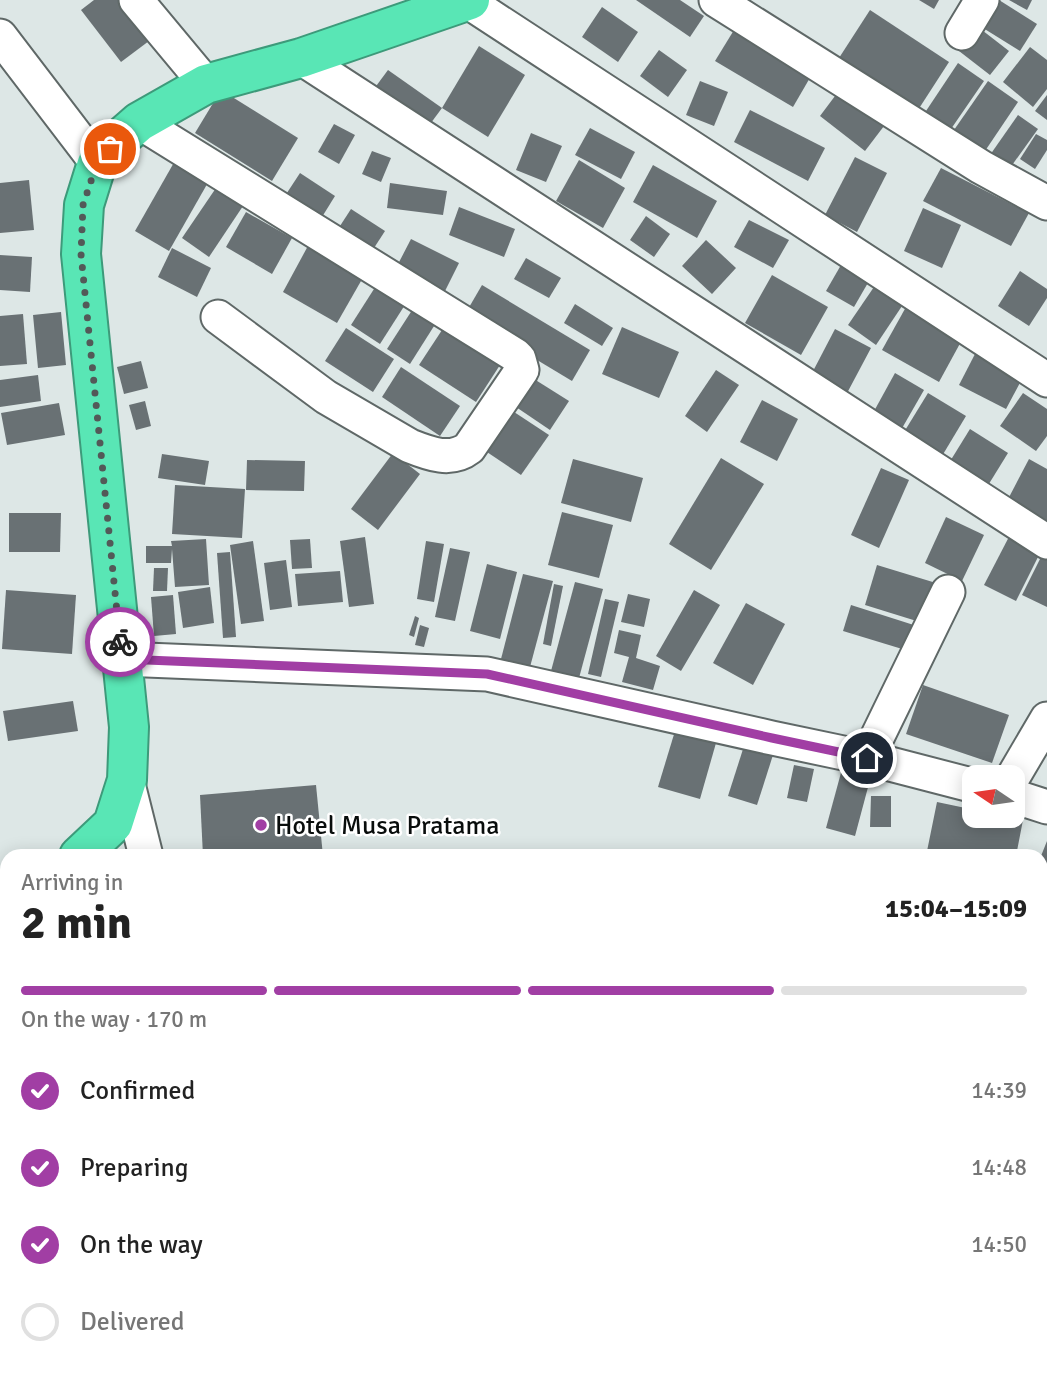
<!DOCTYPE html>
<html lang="en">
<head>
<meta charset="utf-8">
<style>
	body { margin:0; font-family:Signika,sans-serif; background:#f2f2f2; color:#222; height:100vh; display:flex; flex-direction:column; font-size:26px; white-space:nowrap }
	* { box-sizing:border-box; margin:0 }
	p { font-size:23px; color:#767676 }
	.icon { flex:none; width:38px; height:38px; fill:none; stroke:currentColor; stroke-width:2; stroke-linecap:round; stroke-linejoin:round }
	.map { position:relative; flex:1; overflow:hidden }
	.panel { position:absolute; left:0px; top:849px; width:1048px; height:527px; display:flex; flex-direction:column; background:#fff; border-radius:21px 21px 0 0; box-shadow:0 4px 18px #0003 }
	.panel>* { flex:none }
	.needle { width:46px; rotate:283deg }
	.controls { position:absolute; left:962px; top:765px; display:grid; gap:14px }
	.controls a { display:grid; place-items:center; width:63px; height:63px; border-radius:14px; background:#fff; box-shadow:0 4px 18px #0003; font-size:35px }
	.pin { position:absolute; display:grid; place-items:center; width:60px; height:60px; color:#fff; margin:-30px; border:4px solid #fff; border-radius:50%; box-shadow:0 2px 7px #0007 }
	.courier { position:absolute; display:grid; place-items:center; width:70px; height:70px; margin:-35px; border:5px solid #a13ea4; border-radius:50%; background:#fff; color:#222; box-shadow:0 2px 9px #0007 }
	.summary em { font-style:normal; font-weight:800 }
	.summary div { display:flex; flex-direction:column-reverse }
	.summary { display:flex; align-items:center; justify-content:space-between; height:119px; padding:0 21px }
	h1 { font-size:46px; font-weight:800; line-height:52px }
	.bar { display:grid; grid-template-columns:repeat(4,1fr); gap:10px 7px; align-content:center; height:84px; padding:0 21px }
	.bar i { height:9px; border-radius:5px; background:#e0e0e0 }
	.bar .active { background:#a13ea4 }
	.bar p { grid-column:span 4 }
	ol { padding:0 21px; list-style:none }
	li { display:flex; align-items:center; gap:21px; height:77px }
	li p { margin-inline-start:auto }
	li .icon { padding:7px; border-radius:50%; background:#a13ea4; color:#fff; stroke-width:4 }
	li:last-child { color:#767676 }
	li i { width:38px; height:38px; border:4px solid #e0e0e0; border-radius:50% }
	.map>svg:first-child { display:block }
</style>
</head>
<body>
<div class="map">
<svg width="1047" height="1375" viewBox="0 0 1047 1375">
	<rect width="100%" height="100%" fill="#dde7e6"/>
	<g fill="#697174">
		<path d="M94 0H118L149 41 121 62 81 10Z"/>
		<path d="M636 0H680L704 16 690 37Z"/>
		<path d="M919 0H939L934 9Z"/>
		<path d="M989 0H999L1037 24 1020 51 975 23Z"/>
		<path d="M1009 0H1032L1027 10Z"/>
		<path d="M602 7 638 32 618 62 582 37Z"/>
		<path d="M870 10 949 62 918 110 839 58Z"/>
		<path d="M978 27 1009 51 990 75 959 51Z"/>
		<path d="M734 30 811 76 793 107 715 61Z"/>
		<path d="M479 46 525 75 488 137 442 108Z"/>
		<path d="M1030 47 1047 60V89L1033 107 1003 82Z"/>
		<path d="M659 50 687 70 668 97 640 76Z"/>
		<path d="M958 63 984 81 951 129 926 111Z"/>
		<path d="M388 70 442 108 422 135 368 97Z"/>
		<path d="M700 81 728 92 714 126 686 115Z"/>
		<path d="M988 81 1018 102 985 151 954 130Z"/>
		<path d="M221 90 298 138 272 181 195 133Z"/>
		<path d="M838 92 884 126 865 151 820 116Z"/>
		<path d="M1047 95V120L1035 111Z"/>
		<path d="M750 110 825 148 808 181 734 142Z"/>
		<path d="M1018 115 1038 129 1010 168 990 155Z"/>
		<path d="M334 124 355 135 339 164 318 152Z"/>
		<path d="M590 128 635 152 621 179 575 155Z"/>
		<path d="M531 133 562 146 546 182 516 170Z"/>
		<path d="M1036 134 1047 140V150L1035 169 1020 159Z"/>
		<path d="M372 151 391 158 381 182 362 174Z"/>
		<path d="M855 157 887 173 857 232 825 215Z"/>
		<path d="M176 159 210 179 169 251 135 231Z"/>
		<path d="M579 160 625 188 603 228 556 201Z"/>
		<path d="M653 165 717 201 697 238 633 202Z"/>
		<path d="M941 168 1029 213 1011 246 923 201Z"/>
		<path d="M300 173 335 196 317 225 281 202Z"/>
		<path d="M29 180 34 230 0 233V183Z"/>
		<path d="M390 183 447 191 443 215 387 208Z"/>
		<path d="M218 185 245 203 209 257 182 238Z"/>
		<path d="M459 207 515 229 504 257 449 235Z"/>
		<path d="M923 208 961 225 942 268 904 251Z"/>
		<path d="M351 209 385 231 374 248 340 226Z"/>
		<path d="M246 212 292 238 272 274 226 247Z"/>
		<path d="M646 216 670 234 654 257 630 240Z"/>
		<path d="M749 220 789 240 773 268 734 247Z"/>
		<path d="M411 239 459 263 444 293 396 268Z"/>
		<path d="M706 240 736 268 712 294 682 266Z"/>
		<path d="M309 244 365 274 337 323 283 292Z"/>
		<path d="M172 248 211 268 197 297 158 277Z"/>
		<path d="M0 255 32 257 30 292 0 290Z"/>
		<path d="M526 258 561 278 549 298 514 279Z"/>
		<path d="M841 265 869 281 854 307 826 291Z"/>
		<path d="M1020 271 1047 289V298L1029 326 998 306Z"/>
		<path d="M772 275 828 307 801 355 745 323Z"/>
		<path d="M381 278 410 297 380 344 351 325Z"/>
		<path d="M876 284 904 303 876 345 848 325Z"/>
		<path d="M482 285 590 350 572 381 464 316Z"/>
		<path d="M418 301 441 315 410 364 387 349Z"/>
		<path d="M575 304 613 328 602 346 564 323Z"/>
		<path d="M906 307 963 338 939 382 882 350Z"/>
		<path d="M61 312 66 365 38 368 33 315Z"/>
		<path d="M23 314 27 364 0 366V316Z"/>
		<path d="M444 327 500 365 476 402 419 365Z"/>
		<path d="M622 327 679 352 659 398 602 374Z"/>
		<path d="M346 328 394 359 373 392 325 361Z"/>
		<path d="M835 329 871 348 846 395 811 375Z"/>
		<path d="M975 354 1022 379 1006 409 959 385Z"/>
		<path d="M141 361 148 388 124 394 117 367Z"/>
		<path d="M401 367 460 406 440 436 382 397Z"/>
		<path d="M716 370 739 385 707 432 685 416Z"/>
		<path d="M895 373 924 390 901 430 873 413Z"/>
		<path d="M38 375 41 401 0 407V380Z"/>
		<path d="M534 379 569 401 550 430 516 407Z"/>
		<path d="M928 393 966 416 939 461 901 437Z"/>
		<path d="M1023 393 1047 409V436L1036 451 1000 426Z"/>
		<path d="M762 400 798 419 777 461 740 442Z"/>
		<path d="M145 401 151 426 136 430 129 405Z"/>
		<path d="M59 403 65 435 7 445 1 413Z"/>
		<path d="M505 406 549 435 521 475 478 446Z"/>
		<path d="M970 429 1008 453 987 487 949 463Z"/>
		<path d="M393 453 420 474 378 530 351 509Z"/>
		<path d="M162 454 209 461 205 485 158 478Z"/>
		<path d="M721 458 764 484 711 570 669 544Z"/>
		<path d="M573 459 643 478 631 522 561 503Z"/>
		<path d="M1029 459 1047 469V525L1006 503Z"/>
		<path d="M247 460 305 461 304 491 246 490Z"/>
		<path d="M881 468 909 480 879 548 851 535Z"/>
		<path d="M175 485 245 489 242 538 172 534Z"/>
		<path d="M562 512 613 525 599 578 548 565Z"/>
		<path d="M9 513H61L60 552H9Z"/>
		<path d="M946 517 984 535 962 581 925 563Z"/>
		<path d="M1012 531 1043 547 1016 601 984 585Z"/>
		<path d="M365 537 374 604 349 607 340 541Z"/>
		<path d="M206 539 209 585 175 587 172 549 171 563H146V546H172L171 541Z"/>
		<path d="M310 539 312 568 292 569 290 540Z"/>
		<path d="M253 541 264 621 241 624 230 545Z"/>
		<path d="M426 541 444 544 434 602 417 599Z"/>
		<path d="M450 548 470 552 455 621 435 617Z"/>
		<path d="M230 552 236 637 223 638 217 553Z"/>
		<path d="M1042 555 1047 558V607L1022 595Z"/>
		<path d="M286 560 292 607 270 610 264 563Z"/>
		<path d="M487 564 517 572 500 639 470 631Z"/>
		<path d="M877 565 936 583 923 623 865 605Z"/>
		<path d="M154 568H168L167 591H153Z"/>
		<path d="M340 571 343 602 298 606 295 574Z"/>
		<path d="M523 574 553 581 530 667 501 659Z"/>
		<path d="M575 582 603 589 579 678 551 671Z"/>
		<path d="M554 584 563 586 551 646 543 644Z"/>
		<path d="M210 587 214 623 183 628 178 592Z"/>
		<path d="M6 590 76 595 72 654 2 649Z"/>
		<path d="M694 590 720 605 681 671 656 656Z"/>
		<path d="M628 594 650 599 644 627 621 622Z"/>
		<path d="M173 595 176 634 154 636 151 597Z"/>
		<path d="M605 599 619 602 601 677 588 674Z"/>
		<path d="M746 603 785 624 753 685 713 663Z"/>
		<path d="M851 605 920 627 912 652 843 631Z"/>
		<path d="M415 616 419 618 414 637 409 635Z"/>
		<path d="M420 625 429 628 424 647 415 645Z"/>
		<path d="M619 630 641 635 636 658 660 666 653 690 622 682 629 657 614 653Z"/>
		<path d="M923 685 1009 715 992 763 906 734Z"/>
		<path d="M73 701 78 731 8 741 3 711Z"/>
		<path d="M675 731 716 743 700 799 658 787Z"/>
		<path d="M744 746 773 755 757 805 728 796Z"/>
		<path d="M794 765 814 769 807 802 787 798Z"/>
		<path d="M842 769 871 776 855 836 826 828Z"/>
		<path d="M316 785 323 856H203L200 795Z"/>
		<path d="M871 796H891V827H870Z"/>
		<path d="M937 802 975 810V816H1003L1023 820 1016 856H926Z"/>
		<path d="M1047 841V920L1041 918V856Z"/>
		<path d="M1041 963 1047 966V1088L1041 1102Z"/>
		<path d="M0 971 7 972V1045L0 1044Z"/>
		<path d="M7 1148V1223L0 1219V1159Z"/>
		<path d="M1047 1240V1278L1041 1275V1252Z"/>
		<path d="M253 1368H323L324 1375H255Z"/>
		<path d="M554 1368H597L593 1375H557L552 1372Z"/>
		<path d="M654 1368H702L697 1375H663Z"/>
	</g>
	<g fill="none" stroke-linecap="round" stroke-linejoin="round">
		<g stroke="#5f6867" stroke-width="37">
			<g id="street">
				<path d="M136 0 206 84"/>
				<path d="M716 0 981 167 1047 203"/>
				<path d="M467 1 1047 380"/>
				<path d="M962 33 982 0"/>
				<path d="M0 36 97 163"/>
				<path d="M301 58 1047 542"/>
				<path d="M139 122 515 355 519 359 522 370 469 448C451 462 430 454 410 446L326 397 218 317"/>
				<path d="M122 659 487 674 772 738 867 758 975 786"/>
				<path d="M867 758 948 592"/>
				<path d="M1013 777 1047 719"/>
				<path d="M127 780 146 856"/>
				<path d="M1013 796 1047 807"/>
				<path d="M1041 1188 1047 1175"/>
				<path d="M1041 1298 1047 1299"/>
				<path d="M209 1368 210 1375"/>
			</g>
		</g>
		<g stroke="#3d9a7a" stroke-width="42">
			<g id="highway">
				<path d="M79 856 113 824 127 780 129 727 81 254 84 205 97 163 123 136 139 122 206 84 301 58 470 0"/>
				<path d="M0 901 7 897"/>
				<path d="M0 1287 7 1293"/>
				<path d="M105 1368 111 1375"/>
			</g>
		</g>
		<use href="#street" stroke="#fff" stroke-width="33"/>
		<use href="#highway" stroke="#59e6b5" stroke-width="38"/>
	</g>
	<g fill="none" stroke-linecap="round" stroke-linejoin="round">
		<path stroke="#535958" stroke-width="7" stroke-dasharray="0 12.6" d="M110 149 97 163 83 205 81 254 120 642"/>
		<path stroke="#a13ea4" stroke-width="9" d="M120 642 122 659 487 674 772 738 867 758"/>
	</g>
	<circle fill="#a13ea4" stroke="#fff" stroke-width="2.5" cx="261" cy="825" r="7"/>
	<g text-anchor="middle" stroke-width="5" stroke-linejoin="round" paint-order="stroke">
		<g font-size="26" fill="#090d0c" stroke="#fff" text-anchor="start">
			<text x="275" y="834">Hotel Musa Pratama</text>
		</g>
	</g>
</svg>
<div class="controls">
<a><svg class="needle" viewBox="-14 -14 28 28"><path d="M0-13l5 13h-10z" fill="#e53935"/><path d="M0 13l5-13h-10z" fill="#767676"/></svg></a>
</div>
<div class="pin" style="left:110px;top:149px;background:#ea580c"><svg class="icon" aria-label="bag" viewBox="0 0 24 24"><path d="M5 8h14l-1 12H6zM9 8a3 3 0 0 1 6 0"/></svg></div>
<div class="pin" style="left:867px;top:758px;background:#1f2937"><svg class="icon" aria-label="home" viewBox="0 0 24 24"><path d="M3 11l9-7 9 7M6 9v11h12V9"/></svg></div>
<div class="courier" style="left:120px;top:642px"><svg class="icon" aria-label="bike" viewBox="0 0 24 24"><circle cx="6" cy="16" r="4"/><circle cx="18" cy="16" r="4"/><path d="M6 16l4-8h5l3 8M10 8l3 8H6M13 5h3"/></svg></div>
<section class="panel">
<div class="summary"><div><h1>2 min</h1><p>Arriving in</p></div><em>15:04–15:09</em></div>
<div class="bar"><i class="active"></i><i class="active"></i><i class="active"></i><i></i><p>On the way · 170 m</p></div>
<ol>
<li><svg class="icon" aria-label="check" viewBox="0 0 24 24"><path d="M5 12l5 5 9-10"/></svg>Confirmed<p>14:39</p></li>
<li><svg class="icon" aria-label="check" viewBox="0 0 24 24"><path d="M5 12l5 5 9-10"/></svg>Preparing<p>14:48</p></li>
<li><svg class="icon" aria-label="check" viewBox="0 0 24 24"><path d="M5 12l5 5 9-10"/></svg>On the way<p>14:50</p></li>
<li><i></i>Delivered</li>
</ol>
</section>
</div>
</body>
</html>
